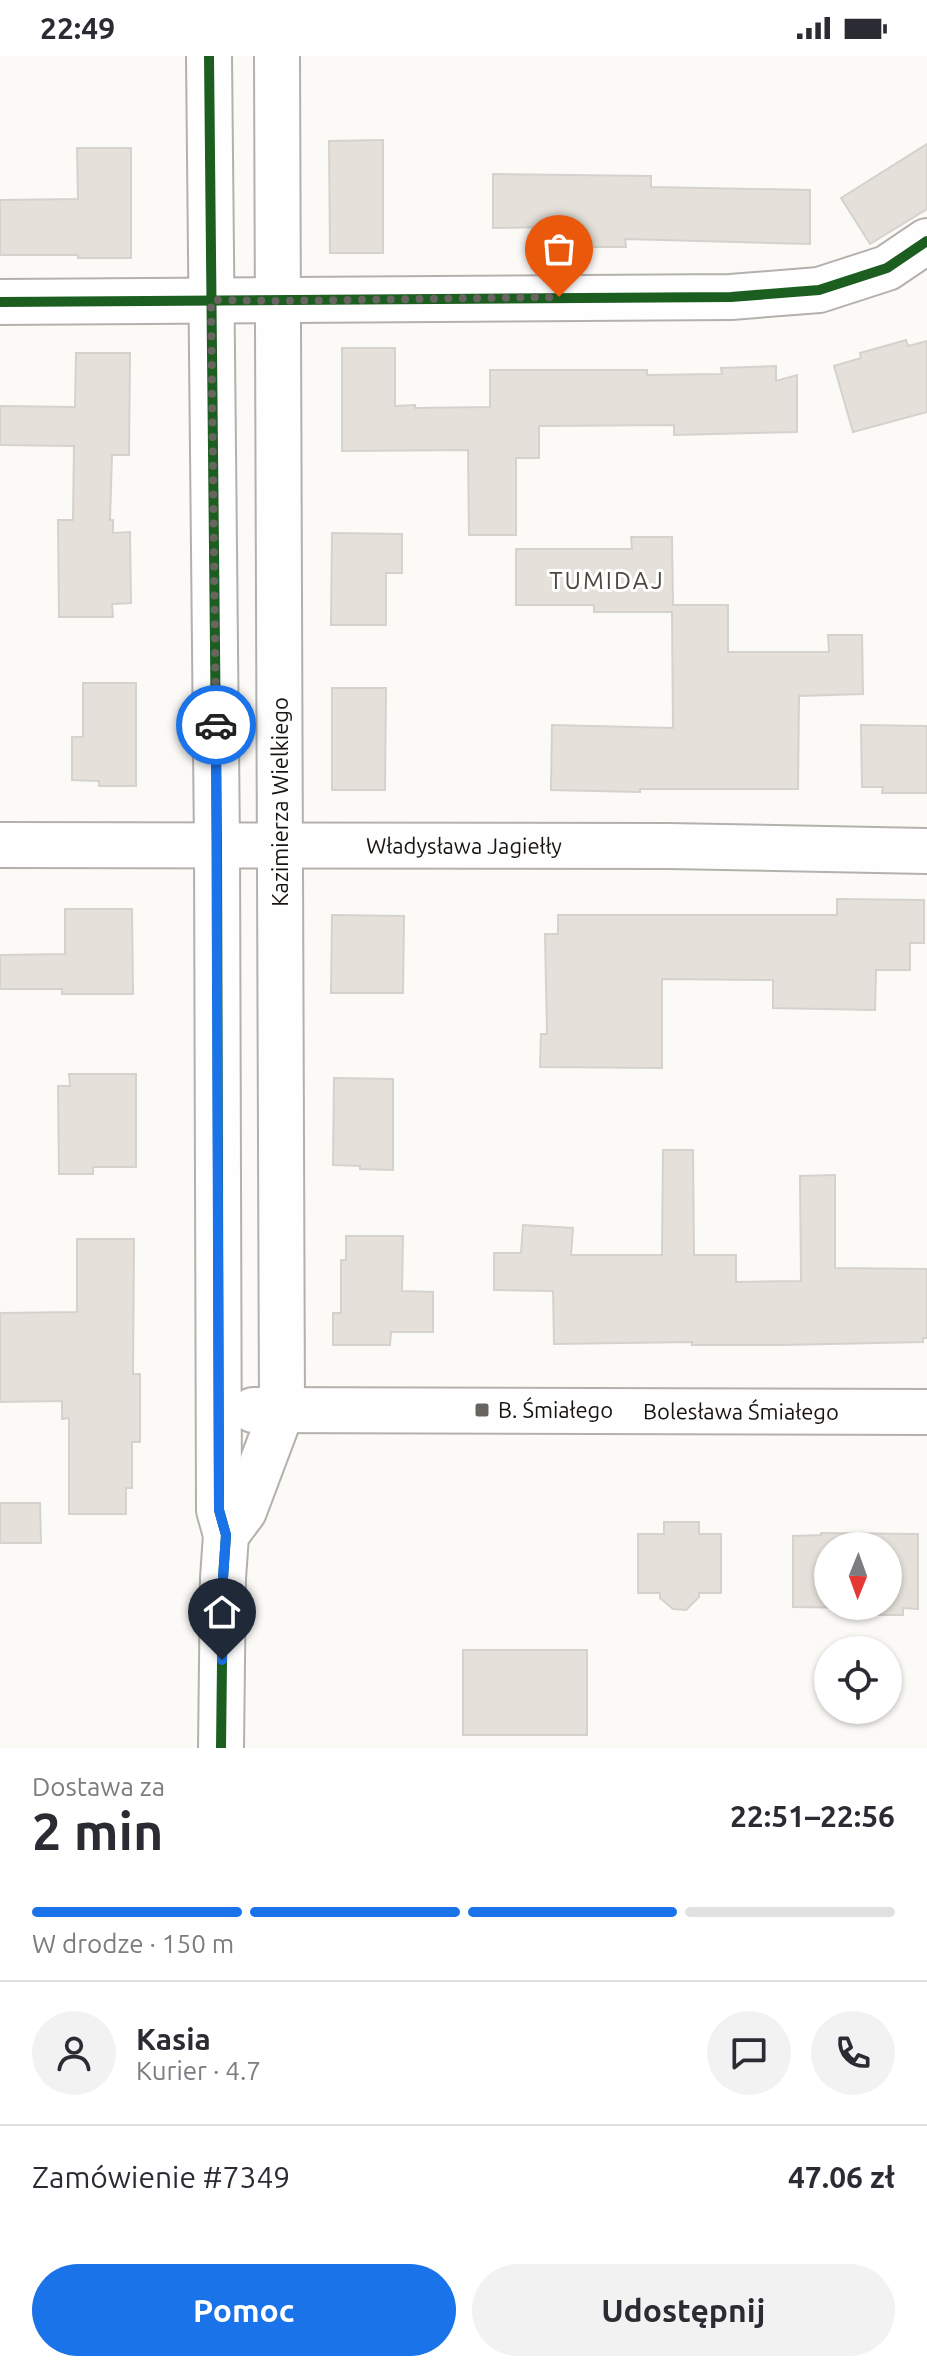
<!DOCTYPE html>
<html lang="pl">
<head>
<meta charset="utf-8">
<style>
	body { margin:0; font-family:Ubuntu,sans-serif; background:#f2f2f3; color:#2b2b33; height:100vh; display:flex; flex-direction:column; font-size:30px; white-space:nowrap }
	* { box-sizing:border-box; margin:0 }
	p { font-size:26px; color:#7c7c81 }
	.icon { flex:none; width:44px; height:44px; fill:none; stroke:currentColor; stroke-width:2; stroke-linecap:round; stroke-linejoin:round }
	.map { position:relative; height:1692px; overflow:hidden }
	.drawer { display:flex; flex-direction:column; background:#fff; flex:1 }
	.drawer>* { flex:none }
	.needle { width:52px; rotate:181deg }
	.buttons { position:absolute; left:814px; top:1476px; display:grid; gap:16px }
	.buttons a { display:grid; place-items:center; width:88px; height:88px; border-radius:50%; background:#fff; box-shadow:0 2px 6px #0004; font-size:40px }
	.pin { position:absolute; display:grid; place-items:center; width:68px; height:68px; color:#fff; margin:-82px -34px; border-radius:50% 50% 50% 0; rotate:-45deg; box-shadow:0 0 8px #0007 }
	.pin .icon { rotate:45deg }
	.courier { position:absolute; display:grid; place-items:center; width:80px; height:80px; margin:-40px; border:6px solid #1a73e8; border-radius:50%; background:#fff; color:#222; box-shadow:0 2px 10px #0007 }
	.headline em { font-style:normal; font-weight:700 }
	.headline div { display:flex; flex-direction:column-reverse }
	.headline { display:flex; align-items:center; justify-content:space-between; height:136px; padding:0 32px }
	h1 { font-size:52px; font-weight:700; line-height:60px }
	.bar { display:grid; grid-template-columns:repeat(4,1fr); gap:12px 8px; align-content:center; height:96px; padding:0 32px }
	.bar i { height:10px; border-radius:6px; background:#e1e1e2 }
	.bar .on { background:#1a73e8 }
	.bar p { grid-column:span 4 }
	.line { display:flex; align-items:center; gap:20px; padding:0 32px; border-top:2px solid #e1e1e2 }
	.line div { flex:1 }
	.round { display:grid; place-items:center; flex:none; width:84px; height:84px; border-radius:42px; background:#f2f2f3 }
	.primary-button { display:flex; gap:16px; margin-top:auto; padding:16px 32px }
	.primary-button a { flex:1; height:92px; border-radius:48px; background:#1a73e8; color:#fff; font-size:32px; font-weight:700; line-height:92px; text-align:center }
	.primary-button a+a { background:#f2f2f3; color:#2b2b33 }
	.status { display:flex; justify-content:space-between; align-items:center; height:56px; padding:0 40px; background:#fff; direction:ltr }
	.status svg { height:22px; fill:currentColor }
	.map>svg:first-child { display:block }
</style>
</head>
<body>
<div class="status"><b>22:49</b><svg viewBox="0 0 49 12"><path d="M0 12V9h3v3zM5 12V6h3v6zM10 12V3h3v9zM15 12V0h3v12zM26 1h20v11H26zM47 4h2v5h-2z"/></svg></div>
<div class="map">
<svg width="927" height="1692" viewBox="0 0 927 1692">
	<rect width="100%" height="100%" fill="#fcfaf7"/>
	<g fill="#e5e0da" stroke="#d5d2ce" stroke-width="2" fill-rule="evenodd">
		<path d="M383 84V197H330L329 85Z"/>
		<path d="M927 88V153L870 188 841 142Z"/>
		<path d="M77 92H131V202H78V199H0V144L78 143Z"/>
		<path d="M493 118 651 120V131L810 134V188L625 183 626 191H558V171L493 172Z"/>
		<path d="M906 284 908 290 927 285V356L853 376 834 310 861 302 860 297Z"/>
		<path d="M342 292H395V350L415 349V352L490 351V314H647V319L722 318 721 312 776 310V325L797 319V376L674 379V369L539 370V402H516V479H469L468 394 342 395Z"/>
		<path d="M76 297H130L129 399H112L110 464H113V477L130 476 131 547 112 548 113 561H59L58 464H73L74 390 0 389V350L75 351Z"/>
		<path d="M332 477 402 478V517H386V569H331Z"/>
		<path d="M631 481H672L673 549H728V596H829L828 579H862L863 638 799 640 798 733H640V736L551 734 552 669 673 672 672 556H594V549H516V493H632Z"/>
		<path d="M83 627H136V730H99V725L72 724V681H83Z"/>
		<path d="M332 632H386L385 734H332Z"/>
		<path d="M861 669 927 670V737H882L883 731H862Z"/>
		<path d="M837 843 924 844V887H910V914H876L875 954 773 952V924L662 923V1012L540 1011 541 978H547L545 878H558V859H837Z"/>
		<path d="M65 853H132L133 938H62V933H0V899L65 898Z"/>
		<path d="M332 859 404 860 403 937H331Z"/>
		<path d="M69 1018H136V1111H93V1118H59L58 1030H70Z"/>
		<path d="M334 1022 393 1023V1114L360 1113V1110L333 1109Z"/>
		<path d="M663 1094H693L694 1199H736V1226L801 1225 800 1120 835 1119V1212L927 1213V1282H923V1286L782 1289H692V1286L554 1288 553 1235 494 1234V1197H521L523 1169 573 1172 571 1199H662Z"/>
		<path d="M346 1180H403L402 1235 433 1236V1276H391L390 1289H333V1257H341V1204H346Z"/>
		<path d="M77 1183H134L133 1318H140V1386H132V1432H126V1458H69V1362L62 1363V1345L0 1346V1257L77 1256Z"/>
		<path d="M0 1447H40L41 1487H0Z"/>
		<path d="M664 1466H699V1478H721V1537H699V1541L686 1554 673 1553 660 1542V1537H638V1478H664Z"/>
		<path d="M821 1477 918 1478V1553L903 1552V1559H860V1552L793 1551V1480L821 1479ZM828 1490H888V1550H828Z"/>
		<rect x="463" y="1594" width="124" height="85"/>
	</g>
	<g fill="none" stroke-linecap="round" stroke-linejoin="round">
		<g stroke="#b4b1ad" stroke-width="48">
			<g id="street">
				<path d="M209 0 217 789 219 1454 226 1479 223 1522 221 1692"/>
				<path d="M0 246 731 241 819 234 887 212 927 185"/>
				<path id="s1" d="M0 789 669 790 927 795"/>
				<path id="s2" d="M253 1354 927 1356"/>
				<path d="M226 1479 244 1455 282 1354 277 0"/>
			</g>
		</g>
		<use href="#street" stroke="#fffefe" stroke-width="44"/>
		<g stroke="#fff" stroke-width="15">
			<g id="cycleway">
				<path d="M209 0 217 789 219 1454 226 1479 223 1522 221 1692"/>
				<path d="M0 246 731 241 819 234 887 212 927 185"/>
			</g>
		</g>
		<use href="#cycleway" stroke="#1b5e20" stroke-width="10"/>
	</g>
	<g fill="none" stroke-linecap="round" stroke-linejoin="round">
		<path stroke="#686460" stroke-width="8" stroke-dasharray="0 14.4" d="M216 669 211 244 278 245 559 241"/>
		<path stroke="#1a73e8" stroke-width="10" d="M216 669 219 1454 226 1479 223 1522 222 1604"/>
	</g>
	<rect fill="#686460" stroke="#fff" stroke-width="3" x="474" y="1346" width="16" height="16" rx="4"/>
	<g text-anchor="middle" stroke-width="6" stroke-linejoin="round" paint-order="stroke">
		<g font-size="22" fill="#18140f" stroke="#fff">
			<text transform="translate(280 746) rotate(-90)" y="8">Kazimierza Wielkiego</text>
			<text dy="8" stroke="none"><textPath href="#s1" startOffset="464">Władysława Jagiełły</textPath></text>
			<text dy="8" stroke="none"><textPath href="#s2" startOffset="488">Bolesława Śmiałego</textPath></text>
		</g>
		<g font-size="22" fill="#18140f" stroke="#fff" text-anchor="start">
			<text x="498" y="1362">B. Śmiałego</text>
		</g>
		<g font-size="24" letter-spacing="2" fill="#50473d" stroke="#fff">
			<text x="607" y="533">TUMIDAJ</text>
		</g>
	</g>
</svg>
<div class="buttons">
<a><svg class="needle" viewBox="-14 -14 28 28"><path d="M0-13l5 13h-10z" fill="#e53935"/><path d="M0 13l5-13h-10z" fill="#7c7c81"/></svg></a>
<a><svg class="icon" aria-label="locate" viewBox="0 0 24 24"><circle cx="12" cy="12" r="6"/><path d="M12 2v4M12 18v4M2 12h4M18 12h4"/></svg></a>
</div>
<div class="pin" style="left:559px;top:241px;background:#ea580c"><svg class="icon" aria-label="bag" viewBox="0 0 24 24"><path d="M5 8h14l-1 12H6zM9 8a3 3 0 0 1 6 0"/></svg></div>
<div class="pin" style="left:222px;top:1604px;background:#1f2937"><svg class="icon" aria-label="home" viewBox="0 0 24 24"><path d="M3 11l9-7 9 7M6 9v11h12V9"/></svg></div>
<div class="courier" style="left:216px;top:669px"><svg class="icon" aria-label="car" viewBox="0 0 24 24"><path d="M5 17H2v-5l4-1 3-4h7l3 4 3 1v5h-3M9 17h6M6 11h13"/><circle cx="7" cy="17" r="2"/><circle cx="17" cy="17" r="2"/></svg></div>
</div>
<section class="drawer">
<div class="headline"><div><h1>2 min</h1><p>Dostawa za</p></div><em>22:51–22:56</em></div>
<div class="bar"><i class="on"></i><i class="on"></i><i class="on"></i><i></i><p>W drodze · 150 m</p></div>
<div class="line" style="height:144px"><a class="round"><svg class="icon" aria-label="person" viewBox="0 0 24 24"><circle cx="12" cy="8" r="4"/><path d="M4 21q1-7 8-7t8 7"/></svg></a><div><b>Kasia</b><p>Kurier · 4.7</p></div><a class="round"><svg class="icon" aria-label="chat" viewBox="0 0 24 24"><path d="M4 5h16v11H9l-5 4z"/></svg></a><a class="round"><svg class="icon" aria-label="phone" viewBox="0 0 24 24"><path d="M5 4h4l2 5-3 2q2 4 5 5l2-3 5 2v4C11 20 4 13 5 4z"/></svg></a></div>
<div class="line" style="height:104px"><div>Zamówienie #7349</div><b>47.06 zł</b></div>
<div class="primary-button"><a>Pomoc</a><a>Udostępnij</a></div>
</section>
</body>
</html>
